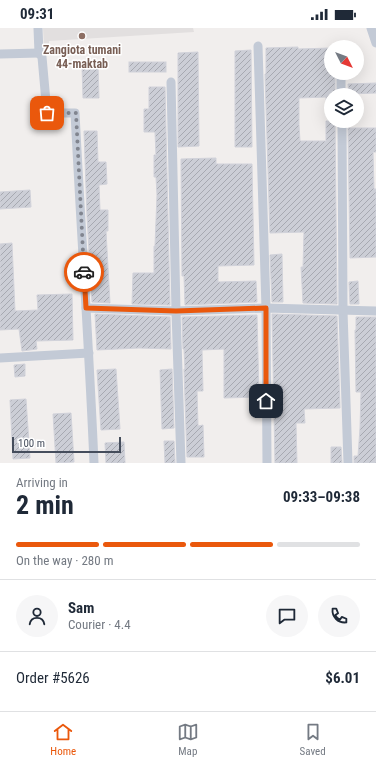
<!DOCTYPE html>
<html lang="en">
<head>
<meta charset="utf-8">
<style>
	body { margin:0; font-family:"Roboto Condensed",sans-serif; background:#f6f6f7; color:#1f2937; height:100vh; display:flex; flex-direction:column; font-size:15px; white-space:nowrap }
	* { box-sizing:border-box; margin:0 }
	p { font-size:13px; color:#747a83 }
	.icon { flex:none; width:22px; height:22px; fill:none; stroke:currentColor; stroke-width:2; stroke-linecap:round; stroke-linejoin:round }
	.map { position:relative; height:435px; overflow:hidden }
	.side { display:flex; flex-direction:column; background:#fff; flex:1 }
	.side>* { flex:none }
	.needle { width:26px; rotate:132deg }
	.buttons { position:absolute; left:324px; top:12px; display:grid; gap:8px }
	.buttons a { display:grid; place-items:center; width:40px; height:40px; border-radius:50%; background:#fff; box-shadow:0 4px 16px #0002; font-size:20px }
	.scale { position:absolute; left:12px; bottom:10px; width:109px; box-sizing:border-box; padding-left:4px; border:2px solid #454d5c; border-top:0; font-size:11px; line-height:14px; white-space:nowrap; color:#454d5c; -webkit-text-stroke:3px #fff; paint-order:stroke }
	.pin { position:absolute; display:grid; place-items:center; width:34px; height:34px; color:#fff; margin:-17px; border-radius:8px; box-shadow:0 2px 6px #0006 }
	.courier { position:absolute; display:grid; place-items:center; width:40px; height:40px; margin:-20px; border:3px solid #ea580c; border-radius:50%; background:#fff; color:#222; box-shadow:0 1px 5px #0007 }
	.summary em { font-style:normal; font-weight:700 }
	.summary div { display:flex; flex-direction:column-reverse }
	.summary { display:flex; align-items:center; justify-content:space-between; height:68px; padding:0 16px }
	h1 { font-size:26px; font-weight:700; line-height:30px }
	.bar { display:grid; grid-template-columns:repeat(4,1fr); gap:6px 4px; align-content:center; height:48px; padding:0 16px }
	.bar i { height:5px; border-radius:3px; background:#e0e1e3 }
	.bar .current { background:#ea580c }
	.bar p { grid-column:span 4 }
	.line { display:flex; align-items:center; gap:10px; padding:0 16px; border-top:1px solid #e0e1e3 }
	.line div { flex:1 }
	.round { display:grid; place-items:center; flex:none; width:42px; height:42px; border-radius:21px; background:#f6f6f7 }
	.status { display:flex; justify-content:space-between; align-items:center; height:28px; padding:0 20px; background:#fff; direction:ltr }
	.status svg { height:11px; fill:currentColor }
	.menu { display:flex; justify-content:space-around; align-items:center; height:56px; border-top:1px solid #e0e1e3; background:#fff; font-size:11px; color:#747a83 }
	.menu a { display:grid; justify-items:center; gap:2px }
	.menu .current { color:#ea580c }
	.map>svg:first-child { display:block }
</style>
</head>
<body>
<div class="status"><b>09:31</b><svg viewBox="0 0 49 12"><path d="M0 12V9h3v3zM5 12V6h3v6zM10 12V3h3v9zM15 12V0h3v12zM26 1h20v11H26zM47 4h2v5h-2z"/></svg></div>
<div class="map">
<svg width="376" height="435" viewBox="0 0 376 435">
	<defs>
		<pattern id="building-hatch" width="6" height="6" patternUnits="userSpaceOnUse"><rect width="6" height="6" fill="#ccced6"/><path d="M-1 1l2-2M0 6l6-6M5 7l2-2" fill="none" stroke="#a7a9b1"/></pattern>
	</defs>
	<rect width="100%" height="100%" fill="#f1eeed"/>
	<path fill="#e2dfdf" d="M43 0H193L194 4 49 13V17H44Z"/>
	<g fill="url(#building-hatch)" stroke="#d1d2da">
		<path d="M298 19V21L331 20V45H335V67H331V86L326 87V69L299 70V97L300 113H326V93H335L337 276 303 275 301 239H303L304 204 270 205 265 46H266V20Z"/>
		<path d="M251 22 252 119H235V23Z"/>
		<path d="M198 24 199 118 178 119V25Z"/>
		<rect x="129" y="34" width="37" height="10"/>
		<path d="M98 37 99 70H83L82 38Z"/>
		<path d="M376 55V65L349 66 348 56Z"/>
		<path d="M149 59H165L170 277 132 276 133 245H154V218H155L157 167 156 149H154V127H156L155 104H144V81H149Z"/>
		<path d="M348 100H376V124H373L374 161H376V229L350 230Z"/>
		<path d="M84 103H97L98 134H106L107 156 99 157 100 182H108V203H106L110 275 92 274 87 188Z"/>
		<path d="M216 130V136H252L254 237 218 238V254L256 253 257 274 185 277 184 248H182L181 131Z"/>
		<path d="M30 162 31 179 0 181V164Z"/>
		<path d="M12 215 15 283 38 282 37 267 72 266 73 312 36 313 37 321 22 323 19 301 0 302V216Z"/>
		<path d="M282 226 283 274H272L270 227Z"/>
		<path d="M358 253 359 276H350L349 254Z"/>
		<path d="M95 286 170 289 171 321 139 320 97 322Z"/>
		<path d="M272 286 337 288 340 380 304 381 305 395H296L297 435H275Z"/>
		<path d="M257 287 259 369 224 370V321L202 322 203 363H197L198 398 203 397 204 429H187L184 341H185L184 321H183L182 289Z"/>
		<path d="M356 289H376V435H354V428H358L360 400 361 364H356L355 302H356Z"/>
		<path d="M25 336V348L15 349 14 337Z"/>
		<path d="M116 341 120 401 101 402 97 342Z"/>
		<path d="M172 341 174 400 162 401 160 342Z"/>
		<path d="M26 371 30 430 13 431 10 372Z"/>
		<path d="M71 385 74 434 56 435 53 386Z"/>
		<path d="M164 413H174L175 435H165Z"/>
		<path d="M124 414 125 435H106L105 415Z"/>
		<path d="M331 419H341L342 435H331Z"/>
	</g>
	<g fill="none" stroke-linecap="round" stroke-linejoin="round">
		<g stroke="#c3cad6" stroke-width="9">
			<path d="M38 0 39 25 42 29 47 85H75C81 202 89 318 94 435"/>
			<path d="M371 0 376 15"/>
			<path d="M258 18 266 280 267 435"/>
			<path d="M0 26 39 25"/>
			<path d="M341 45V67"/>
			<path d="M171 54 176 283 181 435"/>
			<path d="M342 93 343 283 348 435"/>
			<path d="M86 280 176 283 266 280 376 283"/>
			<path d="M0 330 89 325"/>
		</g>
	</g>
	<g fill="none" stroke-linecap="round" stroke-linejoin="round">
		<path stroke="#81858f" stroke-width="4" stroke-dasharray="0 7.2" d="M47 85H76L84 244"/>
		<path stroke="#ea580c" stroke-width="5" d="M84 244 86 280 176 283 266 280V373"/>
	</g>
	<circle fill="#8d6e63" stroke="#fff" stroke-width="1.5" cx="82" cy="8" r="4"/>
	<g text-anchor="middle" stroke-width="3" stroke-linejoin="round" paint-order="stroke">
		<g font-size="12" font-weight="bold" fill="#785e54" stroke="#fff">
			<text x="82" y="26">Zangiota tumani<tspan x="82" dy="14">44-maktab</tspan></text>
		</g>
	</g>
</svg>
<div class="buttons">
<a><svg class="needle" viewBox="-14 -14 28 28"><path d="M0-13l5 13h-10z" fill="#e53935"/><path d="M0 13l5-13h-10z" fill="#747a83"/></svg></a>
<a><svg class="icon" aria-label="layers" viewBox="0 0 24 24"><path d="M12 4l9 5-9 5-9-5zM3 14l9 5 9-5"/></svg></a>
</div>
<div class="scale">100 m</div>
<div class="pin" style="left:47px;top:85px;background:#ea580c"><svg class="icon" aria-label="bag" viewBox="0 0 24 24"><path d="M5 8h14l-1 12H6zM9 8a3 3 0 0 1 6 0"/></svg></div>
<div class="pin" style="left:266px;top:373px;background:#1f2937"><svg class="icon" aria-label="home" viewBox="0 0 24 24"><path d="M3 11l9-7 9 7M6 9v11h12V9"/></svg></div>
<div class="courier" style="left:84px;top:244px"><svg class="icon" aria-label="car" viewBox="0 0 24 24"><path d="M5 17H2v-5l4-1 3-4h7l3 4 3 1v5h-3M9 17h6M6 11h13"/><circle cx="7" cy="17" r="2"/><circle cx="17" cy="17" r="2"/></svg></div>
</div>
<section class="side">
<div class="summary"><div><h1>2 min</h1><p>Arriving in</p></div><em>09:33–09:38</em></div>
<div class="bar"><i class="current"></i><i class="current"></i><i class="current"></i><i></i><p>On the way · 280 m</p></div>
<div class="line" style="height:72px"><a class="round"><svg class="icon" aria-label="person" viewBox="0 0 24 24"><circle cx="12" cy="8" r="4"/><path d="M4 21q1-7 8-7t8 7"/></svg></a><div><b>Sam</b><p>Courier · 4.4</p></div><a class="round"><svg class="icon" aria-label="chat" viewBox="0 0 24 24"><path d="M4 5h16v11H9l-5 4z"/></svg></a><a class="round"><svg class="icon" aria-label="phone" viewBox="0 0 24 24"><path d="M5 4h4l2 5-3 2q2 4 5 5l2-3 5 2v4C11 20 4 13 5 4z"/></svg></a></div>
<div class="line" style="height:52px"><div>Order #5626</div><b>$6.01</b></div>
</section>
<nav class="menu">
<a class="current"><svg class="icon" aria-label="home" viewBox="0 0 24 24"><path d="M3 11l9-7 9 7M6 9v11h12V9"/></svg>Home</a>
<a><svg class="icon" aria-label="map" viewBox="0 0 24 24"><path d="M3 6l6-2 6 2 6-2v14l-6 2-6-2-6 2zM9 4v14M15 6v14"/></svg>Map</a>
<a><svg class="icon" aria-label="saved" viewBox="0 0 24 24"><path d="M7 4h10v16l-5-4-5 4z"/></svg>Saved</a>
</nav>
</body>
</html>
